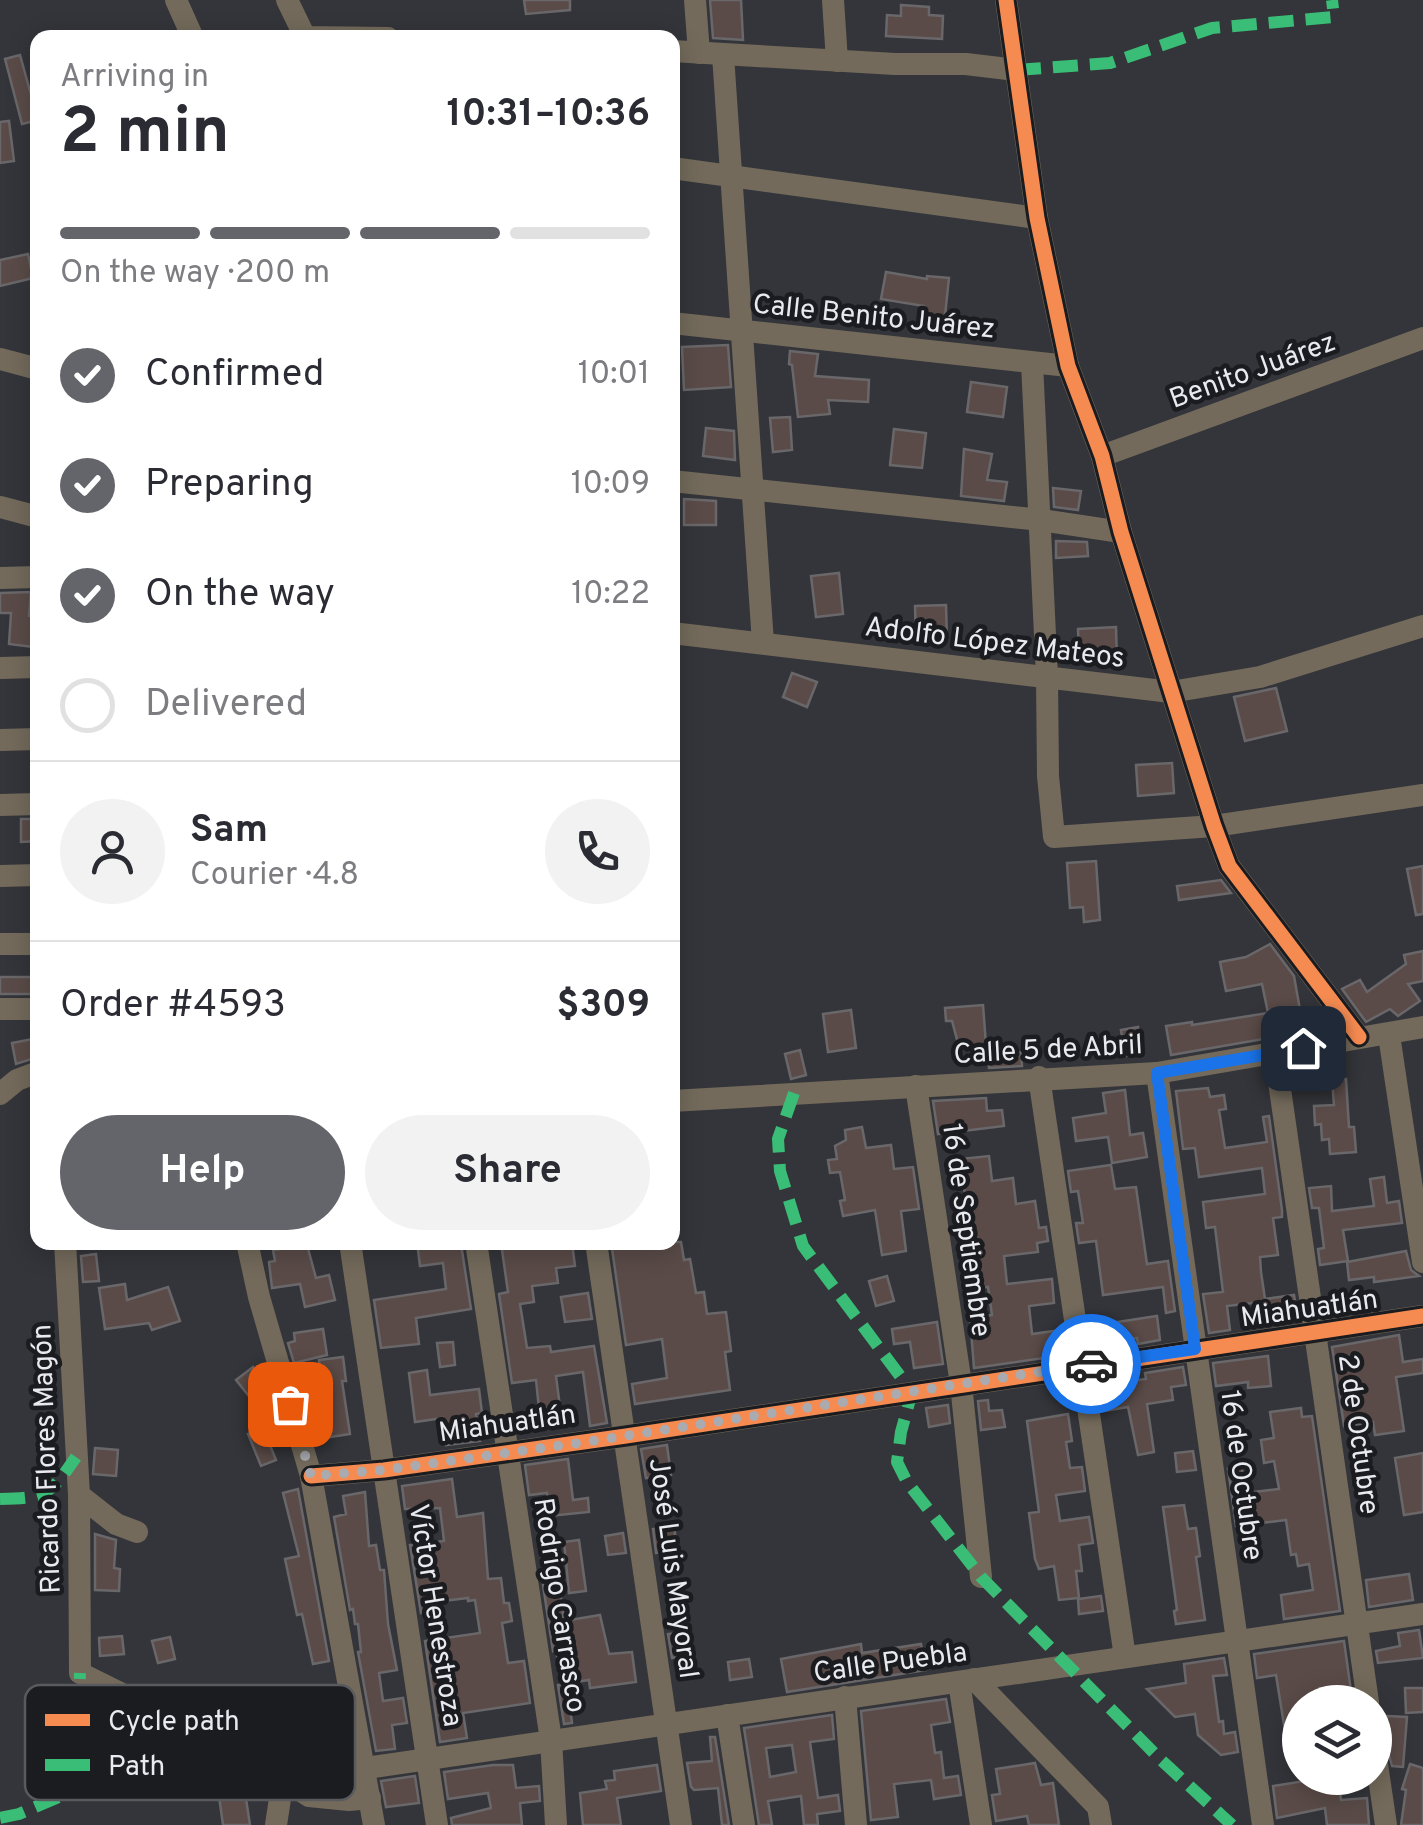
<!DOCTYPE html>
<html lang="en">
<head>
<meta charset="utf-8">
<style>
	body { margin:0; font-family:Overpass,sans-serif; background:#f2f2f3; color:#2b2b33; height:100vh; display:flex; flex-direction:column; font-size:38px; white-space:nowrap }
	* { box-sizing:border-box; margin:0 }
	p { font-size:32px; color:#7c7c81 }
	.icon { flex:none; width:55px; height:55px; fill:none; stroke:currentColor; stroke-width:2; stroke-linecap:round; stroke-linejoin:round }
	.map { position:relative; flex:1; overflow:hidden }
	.details { position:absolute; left:30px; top:30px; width:650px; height:1220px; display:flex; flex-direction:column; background:#fff; border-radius:20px; box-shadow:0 5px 25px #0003 }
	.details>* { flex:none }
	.fabs { position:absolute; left:1282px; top:1685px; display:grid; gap:20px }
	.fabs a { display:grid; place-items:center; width:110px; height:110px; border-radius:50%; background:#fff; box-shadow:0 5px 25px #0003; font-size:50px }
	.pin { position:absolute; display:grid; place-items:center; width:85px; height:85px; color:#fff; margin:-42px; border-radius:20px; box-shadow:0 5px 15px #0006 }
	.courier { position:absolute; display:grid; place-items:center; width:100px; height:100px; margin:-50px; border:8px solid #1a73e8; border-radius:50%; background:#fff; color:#222; box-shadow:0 2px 12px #0007 }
	.overview em { font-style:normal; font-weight:700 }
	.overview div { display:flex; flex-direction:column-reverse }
	.overview { display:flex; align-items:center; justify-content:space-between; height:170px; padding:0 30px }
	h1 { font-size:65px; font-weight:700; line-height:75px }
	.bar { display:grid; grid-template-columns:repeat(4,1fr); gap:15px 10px; align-content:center; height:120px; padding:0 30px }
	.bar i { height:12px; border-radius:8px; background:#e1e1e2 }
	.bar .active { background:#64656b }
	.bar p { grid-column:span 4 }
	.line { display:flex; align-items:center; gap:25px; padding:0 30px; border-top:2px solid #e1e1e2 }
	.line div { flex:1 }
	.round { display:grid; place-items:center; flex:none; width:105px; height:105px; border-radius:52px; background:#f2f2f3 }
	ol { padding:0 30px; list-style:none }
	li { display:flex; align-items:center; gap:30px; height:110px }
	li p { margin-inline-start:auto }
	li .icon { padding:10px; border-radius:50%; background:#64656b; color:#fff; stroke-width:4 }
	li:last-child { color:#7c7c81 }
	li i { width:55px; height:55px; border:5px solid #e1e1e2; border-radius:50% }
	.cta { display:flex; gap:20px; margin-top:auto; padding:20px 30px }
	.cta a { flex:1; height:115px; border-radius:60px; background:#64656b; color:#fff; font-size:40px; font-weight:700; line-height:115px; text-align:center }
	.cta a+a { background:#f2f2f3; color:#2b2b33 }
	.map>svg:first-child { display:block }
</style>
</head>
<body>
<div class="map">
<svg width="1423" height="1825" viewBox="0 0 1423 1825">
	<rect width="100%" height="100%" fill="#34353a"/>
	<g fill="#5a4b48" stroke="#696769" stroke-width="2.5" fill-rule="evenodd">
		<path d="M524 0H570V10L526 14Z"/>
		<path d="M710 0H741L743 40 713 38Z"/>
		<path d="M901 5 929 7V15L943 16 942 39 886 36 887 15 901 16Z"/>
		<path d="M20 55 38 120 22 124 5 59Z"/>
		<path d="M9 121 14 161 0 163V122Z"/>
		<path d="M28 254 33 278 0 286V260Z"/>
		<path d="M886 272 927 279V276L949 278 945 316 923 313 924 306 881 299Z"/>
		<path d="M728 345 731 387 684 390 682 347Z"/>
		<path d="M790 351 818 354 815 376 869 380 868 402 828 400 830 414 798 417 792 365 789 364Z"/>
		<path d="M971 382 1007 387 1003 417 967 412Z"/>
		<path d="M790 417 792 450 773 452 770 418Z"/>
		<path d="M706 428 734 431 735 460 703 456Z"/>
		<path d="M894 429 926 433 922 468 890 465Z"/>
		<path d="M964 449 992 454 987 480 1007 482 1004 501 961 496Z"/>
		<path d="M1053 488 1081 491 1078 510 1054 507Z"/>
		<path d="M684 499 716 501V525H684Z"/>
		<path d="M1056 541 1087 542 1088 556 1056 558Z"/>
		<path d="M839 573 843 614 816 617 811 576Z"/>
		<path d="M31 592 29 616 37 617 34 647 9 644 11 613H0V593Z"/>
		<path d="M946 605 947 640 916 641 915 606Z"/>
		<path d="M1116 627 1117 662 1079 663 1078 629Z"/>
		<path d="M792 673 817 682 807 707 783 697Z"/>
		<path d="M1276 688 1287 731 1245 741 1234 697Z"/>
		<path d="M1172 763 1174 793 1138 796 1136 765Z"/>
		<path d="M21 819H38V841L21 842Z"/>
		<path d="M1096 861 1100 920 1084 922 1083 907 1070 908 1067 863Z"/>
		<path d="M1423 866V914L1416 915 1407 869Z"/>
		<path d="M1221 880 1231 893 1179 900 1177 886Z"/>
		<path d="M1270 944 1294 976 1304 1032 1171 1055 1166 1026 1192 1022V1025L1268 1013 1262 984 1226 991 1220 962 1246 957Z"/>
		<path d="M1423 951V981L1408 984 1420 1001 1398 1016 1390 1009 1366 1022 1342 989 1360 980 1367 992 1406 964 1404 955Z"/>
		<rect x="0" y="977" width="38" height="17"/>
		<path d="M983 1005 986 1045 959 1047 952 1021H946L945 1008Z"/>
		<path d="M851 1010 856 1048 828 1052 823 1014Z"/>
		<path d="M1138 1027 1142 1053 1125 1056 1121 1030Z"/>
		<path d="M38 1038V1057L16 1064 12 1043Z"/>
		<path d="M800 1050 806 1075 791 1079 785 1054Z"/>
		<path d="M1021 1052 1022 1066 989 1068 988 1054Z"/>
		<path d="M1346 1079 1349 1127H1354L1356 1152 1330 1154 1329 1139 1322 1140 1321 1124 1315 1125 1314 1106 1334 1105 1332 1080Z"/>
		<path d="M1208 1088 1210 1097 1224 1095 1226 1109 1219 1110 1225 1148 1267 1142 1263 1117 1269 1116 1282 1210V1217L1273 1218 1278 1255 1260 1257 1261 1272 1265 1299 1294 1295 1298 1320 1256 1326 1253 1303 1227 1306 1230 1330 1209 1333 1203 1294 1223 1292 1215 1227 1206 1228 1203 1202 1265 1194 1262 1168 1199 1177 1195 1148 1183 1149 1176 1091Z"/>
		<path d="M1125 1090 1130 1135 1143 1133 1147 1157 1112 1163 1108 1137 1076 1141 1073 1118 1106 1113 1103 1093Z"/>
		<path d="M986 1098 987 1111 1002 1110 1004 1126 938 1134 933 1101Z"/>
		<path d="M862 1127 866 1148 891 1145 894 1169 913 1167 919 1209 901 1211 906 1251 882 1255 875 1210 843 1216 840 1201 845 1200 840 1172 830 1173 828 1160 837 1159 835 1146 846 1140 845 1130Z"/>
		<path d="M989 1156 992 1181 1013 1178 1016 1204 1035 1201 1039 1228 1046 1227 1048 1241 1037 1243 1038 1252 1004 1256 1007 1284 1052 1279 1054 1303 1029 1306 1032 1334 1061 1330 1065 1355 974 1368 970 1318 992 1315 988 1287 973 1289 969 1263H974L970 1237H964L960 1210 967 1209 960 1159Z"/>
		<path d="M1111 1165 1115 1189 1136 1187 1147 1264 1168 1261 1175 1311 1166 1313 1163 1287 1103 1295 1096 1241 1079 1243 1076 1223H1083L1078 1191 1071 1192 1068 1171Z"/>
		<path d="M1384 1177 1387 1203 1399 1201 1402 1223 1343 1230 1348 1261 1320 1265 1318 1249 1324 1248 1319 1208H1312L1309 1188 1331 1186 1332 1211 1374 1206 1370 1179Z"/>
		<path d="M417 1242 461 1244 471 1309 416 1318 419 1344 381 1348 374 1300 446 1289 443 1263 420 1266Z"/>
		<path d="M611 1242H681L684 1260 690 1259 696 1293 704 1292 707 1314 726 1312 731 1351 725 1352 730 1390 635 1404 632 1384 667 1378 662 1339 626 1345Z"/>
		<path d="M501 1243H572L575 1266 556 1268 558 1283 532 1286 534 1302 520 1304 527 1348 550 1346 551 1352 594 1346 607 1423 590 1426 583 1372 556 1376 560 1407 539 1409 536 1380 512 1383 499 1294 508 1292Z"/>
		<path d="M307 1245 316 1278 329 1275 335 1300 305 1307 300 1284 272 1288 269 1262 275 1261 273 1250Z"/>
		<path d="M1406 1251 1411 1270 1419 1276 1374 1282V1277L1349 1280 1347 1262Z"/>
		<path d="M96 1254 99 1281 83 1282 81 1256Z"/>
		<path d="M887 1276 894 1301 876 1306 869 1281Z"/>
		<path d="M125 1284 127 1300 168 1287 180 1321 152 1330 149 1323 105 1329 99 1288Z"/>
		<path d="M588 1293 592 1319 565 1322 561 1297Z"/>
		<path d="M1157 1316 1160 1340 1138 1344 1137 1338 1094 1345 1091 1326Z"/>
		<path d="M937 1322 943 1364 914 1368 910 1342 894 1344 892 1329Z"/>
		<path d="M323 1329 327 1355 294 1363 288 1343 295 1341 294 1333Z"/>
		<path d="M1399 1335 1403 1362 1423 1359V1373L1396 1377 1404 1431 1375 1435 1373 1422 1344 1426 1332 1347Z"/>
		<path d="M453 1342 455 1365 440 1367 437 1343Z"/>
		<path d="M1268 1356 1271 1386 1248 1388V1382L1216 1386 1213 1363Z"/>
		<path d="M343 1357 346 1381H342L350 1434 324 1438 316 1385H322L319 1360Z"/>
		<path d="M253 1367 271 1393 256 1405 236 1380Z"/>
		<path d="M1183 1367 1186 1385 1171 1387 1173 1400 1147 1404 1154 1452 1138 1455 1128 1407 1104 1411 1100 1385 1146 1379 1145 1373Z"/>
		<path d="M427 1370 430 1395 479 1389 482 1413 476 1414 480 1441 446 1445 443 1418 415 1422 409 1373Z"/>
		<path d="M988 1400 989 1411 1002 1410 1005 1427 981 1430 978 1401Z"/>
		<path d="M948 1405 950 1423 929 1427 926 1408Z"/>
		<path d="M1301 1408 1302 1417 1312 1416 1340 1611 1284 1619 1281 1595 1313 1590 1309 1564 1298 1566 1296 1554 1291 1555 1286 1520 1236 1526 1228 1469 1242 1468 1245 1493 1279 1489 1274 1461 1264 1463 1261 1440 1274 1438 1270 1412Z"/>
		<path d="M1068 1414 1072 1441 1066 1442 1070 1468 1082 1467 1085 1491 1056 1495 1060 1521 1089 1517 1093 1543 1079 1545 1082 1571H1076L1079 1598 1059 1600 1054 1566 1039 1569 1035 1559 1029 1513 1039 1512 1027 1421Z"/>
		<path d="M263 1428 276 1460 261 1466 248 1434Z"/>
		<path d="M667 1445 671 1475 646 1478 641 1449Z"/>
		<path d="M95 1448 118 1450 116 1476 93 1474Z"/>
		<path d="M1193 1451 1196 1470 1177 1472 1175 1453Z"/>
		<path d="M1423 1453V1512L1404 1515 1395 1458Z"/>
		<path d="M568 1459 573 1500 588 1498 589 1512 550 1516 547 1493 529 1495 525 1465Z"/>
		<path d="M452 1479 457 1517 483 1513 488 1579 501 1578 504 1603H509L512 1621 502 1623 508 1663 524 1661 530 1703 463 1713 467 1738 440 1742 425 1641 480 1633 475 1600 468 1601V1598L434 1602 435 1611 421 1613 410 1545 444 1541 440 1508 405 1509 402 1486Z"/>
		<path d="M298 1489 329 1661 313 1664 302 1614 297 1615 285 1559 299 1556 283 1493Z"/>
		<path d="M365 1492 369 1546 376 1545 380 1570H384L388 1624 397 1670 379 1673 383 1701 403 1698 407 1723 392 1725 395 1749 376 1751 358 1652H361L358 1624H355L353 1609 350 1610 334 1517 346 1514 343 1496Z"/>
		<path d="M1184 1505 1188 1529 1196 1528 1200 1556 1196 1557 1205 1620 1176 1624 1174 1611 1177 1610 1163 1507Z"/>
		<path d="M674 1526 677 1549 656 1553 653 1529Z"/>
		<path d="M623 1533 626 1553 608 1555 605 1536Z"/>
		<path d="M95 1534 116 1540 114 1568 120 1569 119 1591 95 1590Z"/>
		<path d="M579 1540 586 1591 569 1593 564 1542Z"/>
		<path d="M1409 1574 1413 1600 1369 1607 1366 1580Z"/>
		<path d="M559 1583 564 1621 600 1615 609 1654 632 1652 636 1682 590 1688 589 1680 562 1684 556 1650 553 1651 543 1585Z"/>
		<path d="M1101 1596 1103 1611 1079 1614 1078 1599Z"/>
		<path d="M1419 1630 1423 1658 1378 1663 1376 1651 1400 1646 1398 1633Z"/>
		<path d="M686 1632 690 1655 672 1658 668 1634Z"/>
		<path d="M122 1636 124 1654 100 1656 99 1638Z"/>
		<path d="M170 1637 175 1659 158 1663 152 1641Z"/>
		<path d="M1344 1641 1352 1698 1341 1699 1342 1702H1300V1730L1285 1731 1276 1675 1257 1678 1254 1654Z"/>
		<path d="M861 1644 862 1653 921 1644 926 1670 787 1692 781 1659Z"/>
		<path d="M1224 1658 1227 1675 1213 1676 1219 1722 1223 1721 1224 1734 1235 1732 1238 1752 1221 1755 1198 1735 1195 1714 1175 1717 1147 1689 1186 1683 1184 1664Z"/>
		<path d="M749 1659 752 1677 730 1680 728 1662Z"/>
		<path d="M567 1684 572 1723 564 1724 558 1685Z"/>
		<path d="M1405 1688H1423V1712L1406 1713Z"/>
		<path d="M946 1699 950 1722 931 1725 935 1753 941 1752 944 1778 958 1776 961 1795 934 1799 931 1780 894 1784 898 1817 871 1820 861 1711Z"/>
		<path d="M832 1715 834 1739 810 1742 818 1798 838 1795 840 1811 817 1814 818 1825H804L801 1796 768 1801 772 1825H759L744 1728ZM792 1745 796 1772 770 1777 766 1748Z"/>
		<path d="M1387 1716 1407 1717 1403 1767 1392 1766 1385 1740Z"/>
		<path d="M710 1737H715L729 1825H722L718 1788 694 1790 691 1787 687 1763 712 1761Z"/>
		<path d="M1035 1763 1041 1785 1053 1783 1059 1825H1029L1027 1816 996 1821 992 1795 1000 1794 996 1769Z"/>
		<path d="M1410 1764 1423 1768V1825H1401L1406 1790 1402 1789Z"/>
		<path d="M493 1765H513L516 1788 539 1786 540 1801 520 1803 522 1825H452L451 1818 491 1808 488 1793 448 1799 444 1772Z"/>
		<path d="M657 1765 661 1791 617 1798 621 1825H583L580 1793 607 1789 605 1781 615 1780 614 1771Z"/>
		<path d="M415 1776 419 1803 386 1807 381 1781Z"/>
		<path d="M1305 1778H1338L1341 1800 1367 1798 1369 1825H1327L1325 1808 1277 1818 1273 1786 1305 1781Z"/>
		<path d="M245 1792 250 1825H223L219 1796Z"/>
	</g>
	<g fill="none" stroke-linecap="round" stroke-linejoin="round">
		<g stroke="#736a5b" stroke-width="22">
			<path d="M176 0 193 38"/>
			<path d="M287 0 305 37 388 38"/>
			<path d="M695 0 699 53"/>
			<path d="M833 0 837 61"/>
			<path d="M1006 0 1037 218 1068 366 1102 456 1121 532 1214 826 1229 866 1359 1037"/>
			<path d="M672 51 895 64H966L1016 70"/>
			<path d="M723 55 763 643"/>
			<path d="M672 168 1037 218"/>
			<path d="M672 323 1068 366"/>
			<path d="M0 359 38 369"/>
			<path d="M1032 363 1047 677 1048 776 1054 837 1214 826 1423 795"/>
			<path d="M1102 456 1423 338"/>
			<path d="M672 481 1041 520 1121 532"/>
			<path d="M0 507 38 517"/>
			<path d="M0 578 38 577"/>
			<path d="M672 633 1171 692 1260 677 1423 626"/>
			<path d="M0 668 38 667"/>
			<path d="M0 740 38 739"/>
			<path d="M0 805 38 804"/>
			<path d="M0 876 38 875"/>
			<path d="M0 944H38"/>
			<path d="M0 1009H38"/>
			<path d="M1389 1035 1423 1262"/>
			<path d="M1275 1054 1368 1702"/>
			<path d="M1157 1073 1263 1825"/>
			<path d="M1039 1077 1125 1657"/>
			<path d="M916 1086 961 1384 981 1577"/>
			<path d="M0 1094 17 1080 38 1072"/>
			<path d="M672 1101 1157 1073 1423 1027"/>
			<path d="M65 1242 79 1495 80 1673 211 1738 256 1754 283 1779 309 1796 349 1800 370 1798"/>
			<path d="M247 1242 259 1297 311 1476 374 1825"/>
			<path d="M350 1242 437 1825"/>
			<path d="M476 1242 551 1740 556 1825"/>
			<path d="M596 1242 681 1825"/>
			<path d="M311 1476 384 1470 626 1436 1423 1316"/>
			<path d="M79 1495 116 1524 137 1532"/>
			<path d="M974 1679 1098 1807 1101 1825"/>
			<path d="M959 1682 981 1825"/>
			<path d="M845 1697 856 1825"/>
			<path d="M727 1715 744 1825"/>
			<path d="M1375 1751 1386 1825"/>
			<path d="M366 1768 1423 1614"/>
			<path d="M276 1825 283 1779"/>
		</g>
		<g stroke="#3abd76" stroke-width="12" stroke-dasharray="25 12" stroke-linecap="butt">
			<path d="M1016 70 1110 63 1212 28 1334 17 1332 0"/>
			<path d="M794 1093 778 1139 780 1171 803 1246 912 1392 901 1432 897 1462 907 1482 981 1577 1161 1760 1232 1825"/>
			<path d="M0 1499C47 1498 50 1495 76 1457"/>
			<path d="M0 1818 19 1814 61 1796 76 1756 80 1673"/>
		</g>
		<g stroke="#1b1c20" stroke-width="21">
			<g id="cycleway">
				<path d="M1006 0 1037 218 1068 366 1102 456 1121 532 1214 826 1229 866 1359 1037"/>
				<path d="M311 1476 384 1470 626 1436 1423 1316"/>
			</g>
		</g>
		<use href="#cycleway" stroke="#f68b52" stroke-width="15"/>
	</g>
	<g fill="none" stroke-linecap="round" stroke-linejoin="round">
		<path stroke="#a9abb0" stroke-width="10" stroke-dasharray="0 18" d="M290 1404 311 1476 384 1470 586 1442 1091 1364"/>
		<path stroke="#1a73e8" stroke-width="12" d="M1091 1364 1195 1349 1157 1073 1303 1048"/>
	</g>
	<g text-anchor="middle" stroke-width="9" stroke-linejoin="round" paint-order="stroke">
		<g font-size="28" fill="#e8eaef" stroke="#1b1c20">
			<text transform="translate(874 315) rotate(6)" y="10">Calle Benito Juárez</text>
			<text transform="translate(1252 369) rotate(-20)" y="10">Benito Juárez</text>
			<text transform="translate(995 641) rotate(7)" y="10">Adolfo López Mateos</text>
			<text transform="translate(1048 1048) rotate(-3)" y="10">Calle 5 de Abril</text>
			<text transform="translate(968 1230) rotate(82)" y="10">16 de Septiembre</text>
			<text transform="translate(1309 1307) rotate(-8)" y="10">Miahuatlán</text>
			<text transform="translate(507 1422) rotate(-8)" y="10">Miahuatlán</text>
			<text transform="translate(1360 1434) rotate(82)" y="10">2 de Octubre</text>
			<text transform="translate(45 1459) rotate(-92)" y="10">Ricardo Flores Magón</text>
			<text transform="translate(1243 1475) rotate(82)" y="10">16 de Octubre</text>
			<text transform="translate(675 1568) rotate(82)" y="10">José Luis Mayoral</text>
			<text transform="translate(561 1605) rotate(81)" y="10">Rodrigo Carrasco</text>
			<text transform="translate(437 1615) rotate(81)" y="10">Víctor Henestroza</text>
			<text transform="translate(890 1661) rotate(-8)" y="10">Calle Puebla</text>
		</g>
	</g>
	<rect x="25" y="1685" width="330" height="115" rx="15" fill="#1b1c20" stroke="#585a5e" stroke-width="2.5"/>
	<rect x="45" y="1714" width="45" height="12" fill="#f68b52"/>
	<rect x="45" y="1759" width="45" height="12" fill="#3abd76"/>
	<g font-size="28" fill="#e8eaef">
		<text x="108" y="1730">Cycle path</text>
		<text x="108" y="1775">Path</text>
	</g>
</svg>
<div class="fabs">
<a><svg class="icon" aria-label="layers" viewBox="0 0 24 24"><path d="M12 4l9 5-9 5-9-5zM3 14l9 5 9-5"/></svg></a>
</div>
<div class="pin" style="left:290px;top:1404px;background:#ea580c"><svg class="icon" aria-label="bag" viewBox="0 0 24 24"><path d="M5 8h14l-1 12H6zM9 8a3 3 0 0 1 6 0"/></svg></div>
<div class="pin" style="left:1303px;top:1048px;background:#1f2937"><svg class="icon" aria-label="home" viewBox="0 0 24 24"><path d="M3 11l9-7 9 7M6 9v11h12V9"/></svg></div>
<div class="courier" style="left:1091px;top:1364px"><svg class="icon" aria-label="car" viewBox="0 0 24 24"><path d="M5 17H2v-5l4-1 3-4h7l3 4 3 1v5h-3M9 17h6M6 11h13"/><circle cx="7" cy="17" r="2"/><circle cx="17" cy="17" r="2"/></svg></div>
<section class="details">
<div class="overview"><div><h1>2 min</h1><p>Arriving in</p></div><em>10:31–10:36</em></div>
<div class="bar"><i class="active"></i><i class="active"></i><i class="active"></i><i></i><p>On the way · 200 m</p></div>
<ol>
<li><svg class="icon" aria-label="check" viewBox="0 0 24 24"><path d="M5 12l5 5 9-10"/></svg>Confirmed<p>10:01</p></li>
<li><svg class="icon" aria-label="check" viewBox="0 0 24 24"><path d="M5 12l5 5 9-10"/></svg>Preparing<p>10:09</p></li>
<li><svg class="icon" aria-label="check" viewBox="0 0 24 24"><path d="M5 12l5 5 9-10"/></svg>On the way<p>10:22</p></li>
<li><i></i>Delivered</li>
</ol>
<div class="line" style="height:180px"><a class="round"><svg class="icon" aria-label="person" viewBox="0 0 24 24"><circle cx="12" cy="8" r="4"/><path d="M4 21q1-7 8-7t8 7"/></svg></a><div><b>Sam</b><p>Courier · 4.8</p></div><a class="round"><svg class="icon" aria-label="phone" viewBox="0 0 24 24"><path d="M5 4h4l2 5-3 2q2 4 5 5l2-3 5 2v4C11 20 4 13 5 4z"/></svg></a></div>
<div class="line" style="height:130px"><div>Order #4593</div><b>$309</b></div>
<div class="cta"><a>Help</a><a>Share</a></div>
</section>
</div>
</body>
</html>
